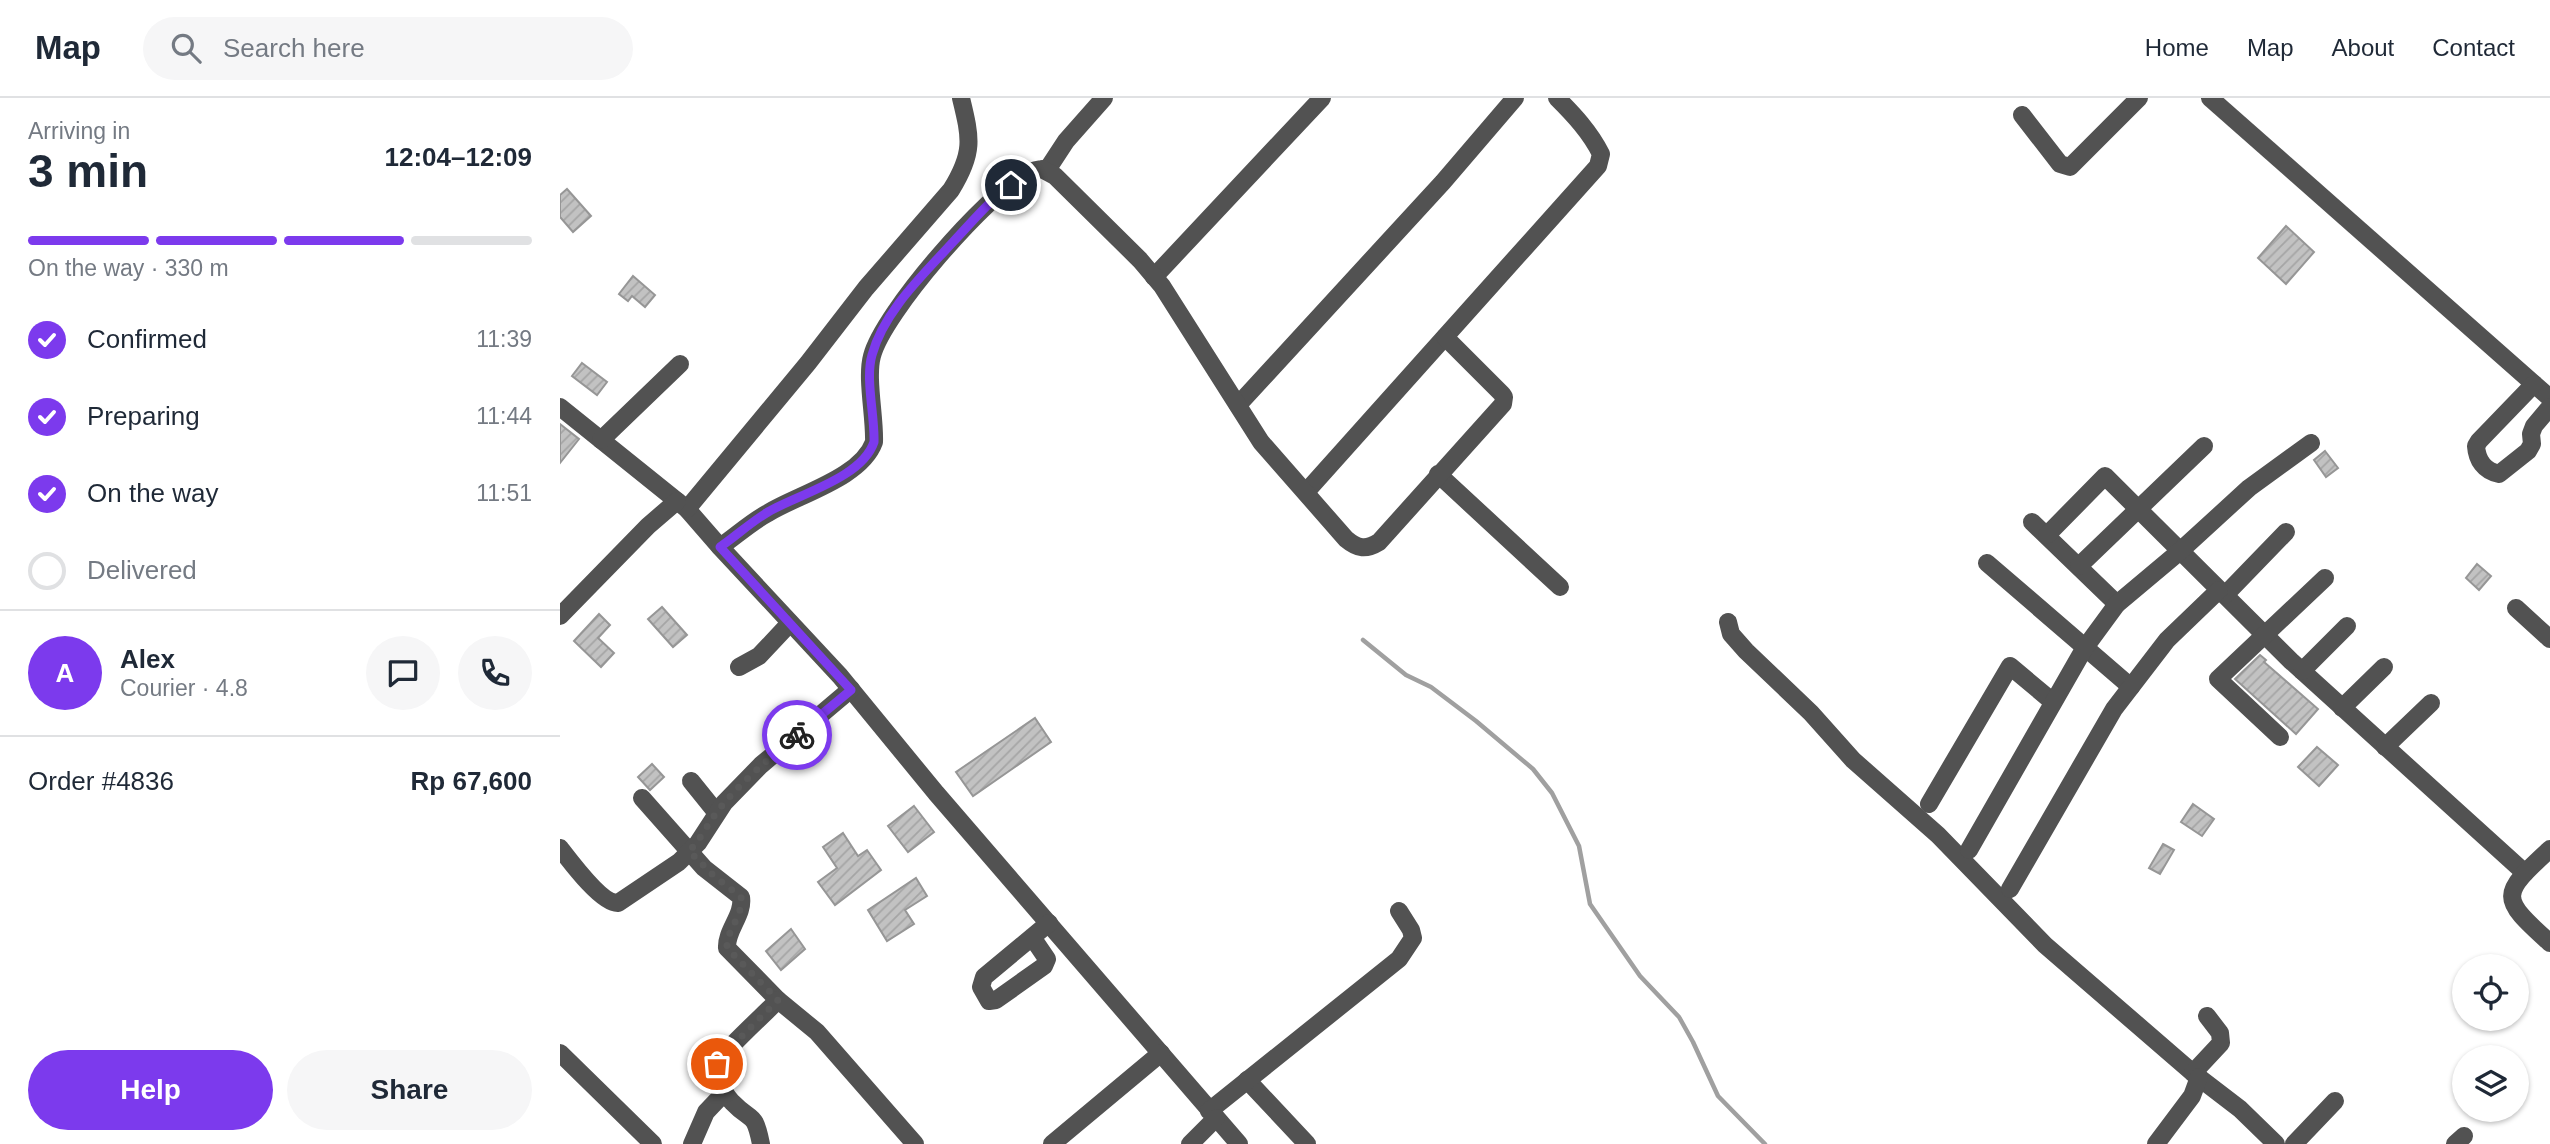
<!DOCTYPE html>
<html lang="en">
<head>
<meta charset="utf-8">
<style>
	body { margin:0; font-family:Arial,sans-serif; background:#f6f6f7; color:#1f2937; height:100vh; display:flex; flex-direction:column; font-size:26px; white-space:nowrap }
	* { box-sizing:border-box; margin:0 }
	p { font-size:23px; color:#747a83 }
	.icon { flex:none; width:38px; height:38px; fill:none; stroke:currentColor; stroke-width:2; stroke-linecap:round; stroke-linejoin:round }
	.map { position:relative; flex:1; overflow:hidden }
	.side { display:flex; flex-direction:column; background:#fff; width:560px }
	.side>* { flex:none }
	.controls { position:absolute; left:1892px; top:856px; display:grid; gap:14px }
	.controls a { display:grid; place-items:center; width:77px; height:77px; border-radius:50%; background:#fff; box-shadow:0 2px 5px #0004; font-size:35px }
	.pin { position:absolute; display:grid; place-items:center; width:60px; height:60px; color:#fff; margin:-30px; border:4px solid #fff; border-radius:50%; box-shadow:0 2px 7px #0007 }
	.courier { position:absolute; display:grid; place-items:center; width:70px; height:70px; margin:-35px; border:5px solid #7c3aed; border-radius:50%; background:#fff; color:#222; box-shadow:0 2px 9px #0007 }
	.headline em { font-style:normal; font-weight:600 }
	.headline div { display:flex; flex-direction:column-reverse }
	.headline { display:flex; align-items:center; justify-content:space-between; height:119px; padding:0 28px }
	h1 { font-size:46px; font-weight:600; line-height:52px }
	.bar { display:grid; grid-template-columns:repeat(4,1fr); gap:10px 7px; align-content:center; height:84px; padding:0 28px }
	.bar i { height:9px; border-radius:5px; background:#e0e1e3 }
	.bar .active { background:#7c3aed }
	.bar p { grid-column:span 4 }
	.line { display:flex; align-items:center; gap:18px; padding:0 28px; border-top:2px solid #e0e1e3 }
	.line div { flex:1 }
	.round { display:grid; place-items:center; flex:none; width:74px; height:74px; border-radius:37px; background:#f6f6f7 }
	ol { padding:0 28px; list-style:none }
	li { display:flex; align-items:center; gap:21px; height:77px }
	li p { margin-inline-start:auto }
	li .icon { padding:7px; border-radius:50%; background:#7c3aed; color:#fff; stroke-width:4 }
	li:last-child { color:#747a83 }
	li i { width:38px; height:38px; border:4px solid #e0e1e3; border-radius:50% }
	.cta { display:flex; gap:14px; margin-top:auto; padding:14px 28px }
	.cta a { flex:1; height:80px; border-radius:42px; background:#7c3aed; color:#fff; font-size:28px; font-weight:600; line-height:80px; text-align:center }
	.cta a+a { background:#f6f6f7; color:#1f2937 }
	header { display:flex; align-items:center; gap:42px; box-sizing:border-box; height:98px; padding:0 35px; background:#fff; border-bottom:2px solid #e0e1e3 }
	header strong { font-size:33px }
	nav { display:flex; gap:38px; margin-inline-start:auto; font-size:24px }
	.search { width:490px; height:63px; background:#f6f6f7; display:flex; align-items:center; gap:18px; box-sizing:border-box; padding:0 24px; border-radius:38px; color:#747a83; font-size:26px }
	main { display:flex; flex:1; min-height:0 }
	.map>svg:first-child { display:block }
</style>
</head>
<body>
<header>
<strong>Map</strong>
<div class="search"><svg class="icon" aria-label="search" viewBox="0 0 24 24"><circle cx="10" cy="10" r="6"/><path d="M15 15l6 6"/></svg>Search here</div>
<nav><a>Home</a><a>Map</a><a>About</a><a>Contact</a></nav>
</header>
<main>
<section class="side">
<div class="headline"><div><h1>3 min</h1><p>Arriving in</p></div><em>12:04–12:09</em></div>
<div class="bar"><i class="active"></i><i class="active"></i><i class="active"></i><i></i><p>On the way · 330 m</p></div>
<ol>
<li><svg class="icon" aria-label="check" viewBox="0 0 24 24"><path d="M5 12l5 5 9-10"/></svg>Confirmed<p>11:39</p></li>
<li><svg class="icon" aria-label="check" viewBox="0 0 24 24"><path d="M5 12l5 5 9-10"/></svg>Preparing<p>11:44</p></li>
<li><svg class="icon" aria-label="check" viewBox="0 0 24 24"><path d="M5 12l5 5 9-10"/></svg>On the way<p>11:51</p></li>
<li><i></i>Delivered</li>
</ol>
<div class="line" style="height:126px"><b class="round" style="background:#7c3aed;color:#fff">A</b><div><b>Alex</b><p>Courier · 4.8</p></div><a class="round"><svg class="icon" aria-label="chat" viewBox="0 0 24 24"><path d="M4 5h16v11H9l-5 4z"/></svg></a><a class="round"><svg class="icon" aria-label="phone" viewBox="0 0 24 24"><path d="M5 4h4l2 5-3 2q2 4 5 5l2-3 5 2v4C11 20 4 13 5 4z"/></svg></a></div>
<div class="line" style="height:91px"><div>Order #4836</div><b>Rp 67,600</b></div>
<div class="cta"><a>Help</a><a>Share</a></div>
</section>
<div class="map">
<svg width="1990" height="1046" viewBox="0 0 1990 1046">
	<defs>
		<pattern id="building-hatch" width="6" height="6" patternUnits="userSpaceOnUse" patternTransform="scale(1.75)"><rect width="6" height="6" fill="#c2c2c2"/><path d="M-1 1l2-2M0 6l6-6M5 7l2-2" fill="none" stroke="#a5a5a5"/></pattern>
	</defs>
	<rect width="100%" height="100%" fill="#fff"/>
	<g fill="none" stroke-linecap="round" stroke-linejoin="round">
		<path stroke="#a0a0a0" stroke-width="4.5" d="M803 542 846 577 871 589 916 623 973 671 992 695 1019 748 1030 806 1080 878 1119 919 1133 944 1158 998 1205 1046"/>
	</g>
	<g fill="url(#building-hatch)" stroke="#969696" stroke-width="2">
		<path d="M7 91 31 118 13 134 0 119V97Z"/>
		<path d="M1726 128 1754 154 1726 186 1698 160Z"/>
		<path d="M73 178 95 197 85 209 72 198 68 203 59 196Z"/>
		<path d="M22 265 47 284 37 297 12 278Z"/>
		<path d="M0 326 19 341 0 365Z"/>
		<path d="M1765 353 1778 370 1766 379 1754 362Z"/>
		<path d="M1917 466 1931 478 1919 492 1906 480Z"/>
		<path d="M102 509 127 537 113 549 88 521Z"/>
		<path d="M39 516 50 527 38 540 54 555 41 569 14 543Z"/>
		<path d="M1700 557 1706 562 1704 564 1758 611 1736 636 1675 581Z"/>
		<path d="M475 620 491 644 413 698 396 674Z"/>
		<path d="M1757 649 1778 667 1759 688 1738 669Z"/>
		<path d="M92 666 104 679 90 692 78 679Z"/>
		<path d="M1633 706 1654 721 1642 738 1621 724Z"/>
		<path d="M354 708 374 734 348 754 328 728Z"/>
		<path d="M283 735 298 758 307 752 321 772 275 807 258 784 277 770 263 749Z"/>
		<path d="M1603 746 1614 752 1600 776 1589 770Z"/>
		<path d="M356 780 367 798 345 812 354 826 327 843 308 812Z"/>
		<path d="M231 831 245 851 221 872 206 853Z"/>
	</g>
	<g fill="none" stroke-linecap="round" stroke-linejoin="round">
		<g stroke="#525252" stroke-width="18">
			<path d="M1650 0 1990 300"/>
			<path d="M1462 17 1500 66 1510 69 1579 0"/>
			<path d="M487 72 506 43 544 0"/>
			<path d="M594 179 762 0"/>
			<path d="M1974 286 1919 343 1916 348C1917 362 1924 373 1939 376L1968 353 1972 346 1971 336 1974 328 1990 309"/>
			<path d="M678 307 883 84 955 0"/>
			<path d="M0 309 127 411 160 449 280 578 376 695 679 1046"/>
			<path d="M41 342 120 266"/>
			<path d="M878 376 1000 489"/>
			<path d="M746 394 1038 68 1041 56C1030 34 1014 17 997 0"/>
			<path d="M127 411 248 265 306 190 391 92C414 55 411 41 401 0"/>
			<path d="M1472 424 1557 506"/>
			<path d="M1487 437 1545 378 1731 563 1965 775"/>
			<path d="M160 449C176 438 191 424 208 415 239 396 301 380 314 344 315 319 306 280 312 258 323 215 427 96 467 75 471 73 477 72 482 71L495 78 580 162 602 188 701 344 786 441C798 451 806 452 819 444L943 306 944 299 942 296 885 239"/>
			<path d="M1427 465 1571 589"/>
			<path d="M1519 468 1644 348"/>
			<path d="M1665 497 1726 434"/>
			<path d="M1956 510 1990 541"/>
			<path d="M0 518 88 428 117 403"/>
			<path d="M1168 524 1171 536 1186 553 1251 615 1293 662 1378 737 1485 847 1633 975 1680 1011 1716 1046"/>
			<path d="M179 569 199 558 230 525"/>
			<path d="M1742 573 1787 528"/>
			<path d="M1782 610 1824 569"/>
			<path d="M1720 639 1658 581 1765 480"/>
			<path d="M1825 649 1871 605"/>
			<path d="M131 683 156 714"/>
			<path d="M82 700 144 770 181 799C184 817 166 832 167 850L218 902C207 914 162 954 158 965 153 976 164 996 172 1004 192 1025 194 1012 201 1046"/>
			<path d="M1369 706 1450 568 1493 604"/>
			<path d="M0 750C10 763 42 806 58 805L119 764 138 745 164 705 201 667 291 591"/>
			<path d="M1990 751C1940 797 1939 799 1990 845"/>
			<path d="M1409 752 1524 551 1557 506 1619 454 1689 390 1751 345"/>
			<path d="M1450 791 1554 611 1607 542 1659 492"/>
			<path d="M472 839 487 861 484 868 436 902 429 903 421 889 424 879 489 825"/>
			<path d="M218 902 257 934 355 1046"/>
			<path d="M0 955 93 1046"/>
			<path d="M1633 975 1661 945 1660 935 1647 918"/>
			<path d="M687 982 747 1046"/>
			<path d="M649 1013 839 861 853 840 851 832 839 813"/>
			<path d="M132 1046 146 1014 165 994"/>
			<path d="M492 1046 601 955"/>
			<path d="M630 1046 656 1020"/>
			<path d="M1596 1046 1632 998 1639 979"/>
			<path d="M1734 1046 1775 1003"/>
			<path d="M1895 1046 1904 1038"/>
		</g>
	</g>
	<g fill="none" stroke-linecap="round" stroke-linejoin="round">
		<path stroke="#595959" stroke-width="7" stroke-dasharray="0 12.6" d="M157 966 165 955 218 902 167 850C166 832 184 817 181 799L154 778 129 753C142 740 149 723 161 709 183 682 210 660 237 637"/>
		<path stroke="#7c3aed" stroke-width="9" d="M237 637 291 592 160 449C176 438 191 424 208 414 239 396 302 380 314 344 315 318 305 281 312 257 324 213 363 177 393 144 412 124 429 103 451 87"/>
	</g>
</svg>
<div class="controls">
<a><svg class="icon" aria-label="locate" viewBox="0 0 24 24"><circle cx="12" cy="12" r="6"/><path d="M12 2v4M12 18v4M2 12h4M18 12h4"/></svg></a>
<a><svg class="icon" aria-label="layers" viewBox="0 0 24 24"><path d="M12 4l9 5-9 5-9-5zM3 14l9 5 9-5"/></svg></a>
</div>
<div class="pin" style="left:157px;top:966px;background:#ea580c"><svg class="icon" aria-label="bag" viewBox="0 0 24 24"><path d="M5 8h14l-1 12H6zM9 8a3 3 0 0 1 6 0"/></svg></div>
<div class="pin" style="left:451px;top:87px;background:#1f2937"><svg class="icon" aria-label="home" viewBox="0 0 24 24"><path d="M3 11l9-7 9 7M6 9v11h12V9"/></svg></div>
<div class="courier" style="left:237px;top:637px"><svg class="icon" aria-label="bike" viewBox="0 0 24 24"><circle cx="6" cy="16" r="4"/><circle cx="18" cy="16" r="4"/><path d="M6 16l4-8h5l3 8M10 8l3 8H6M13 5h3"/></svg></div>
</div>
</main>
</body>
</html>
